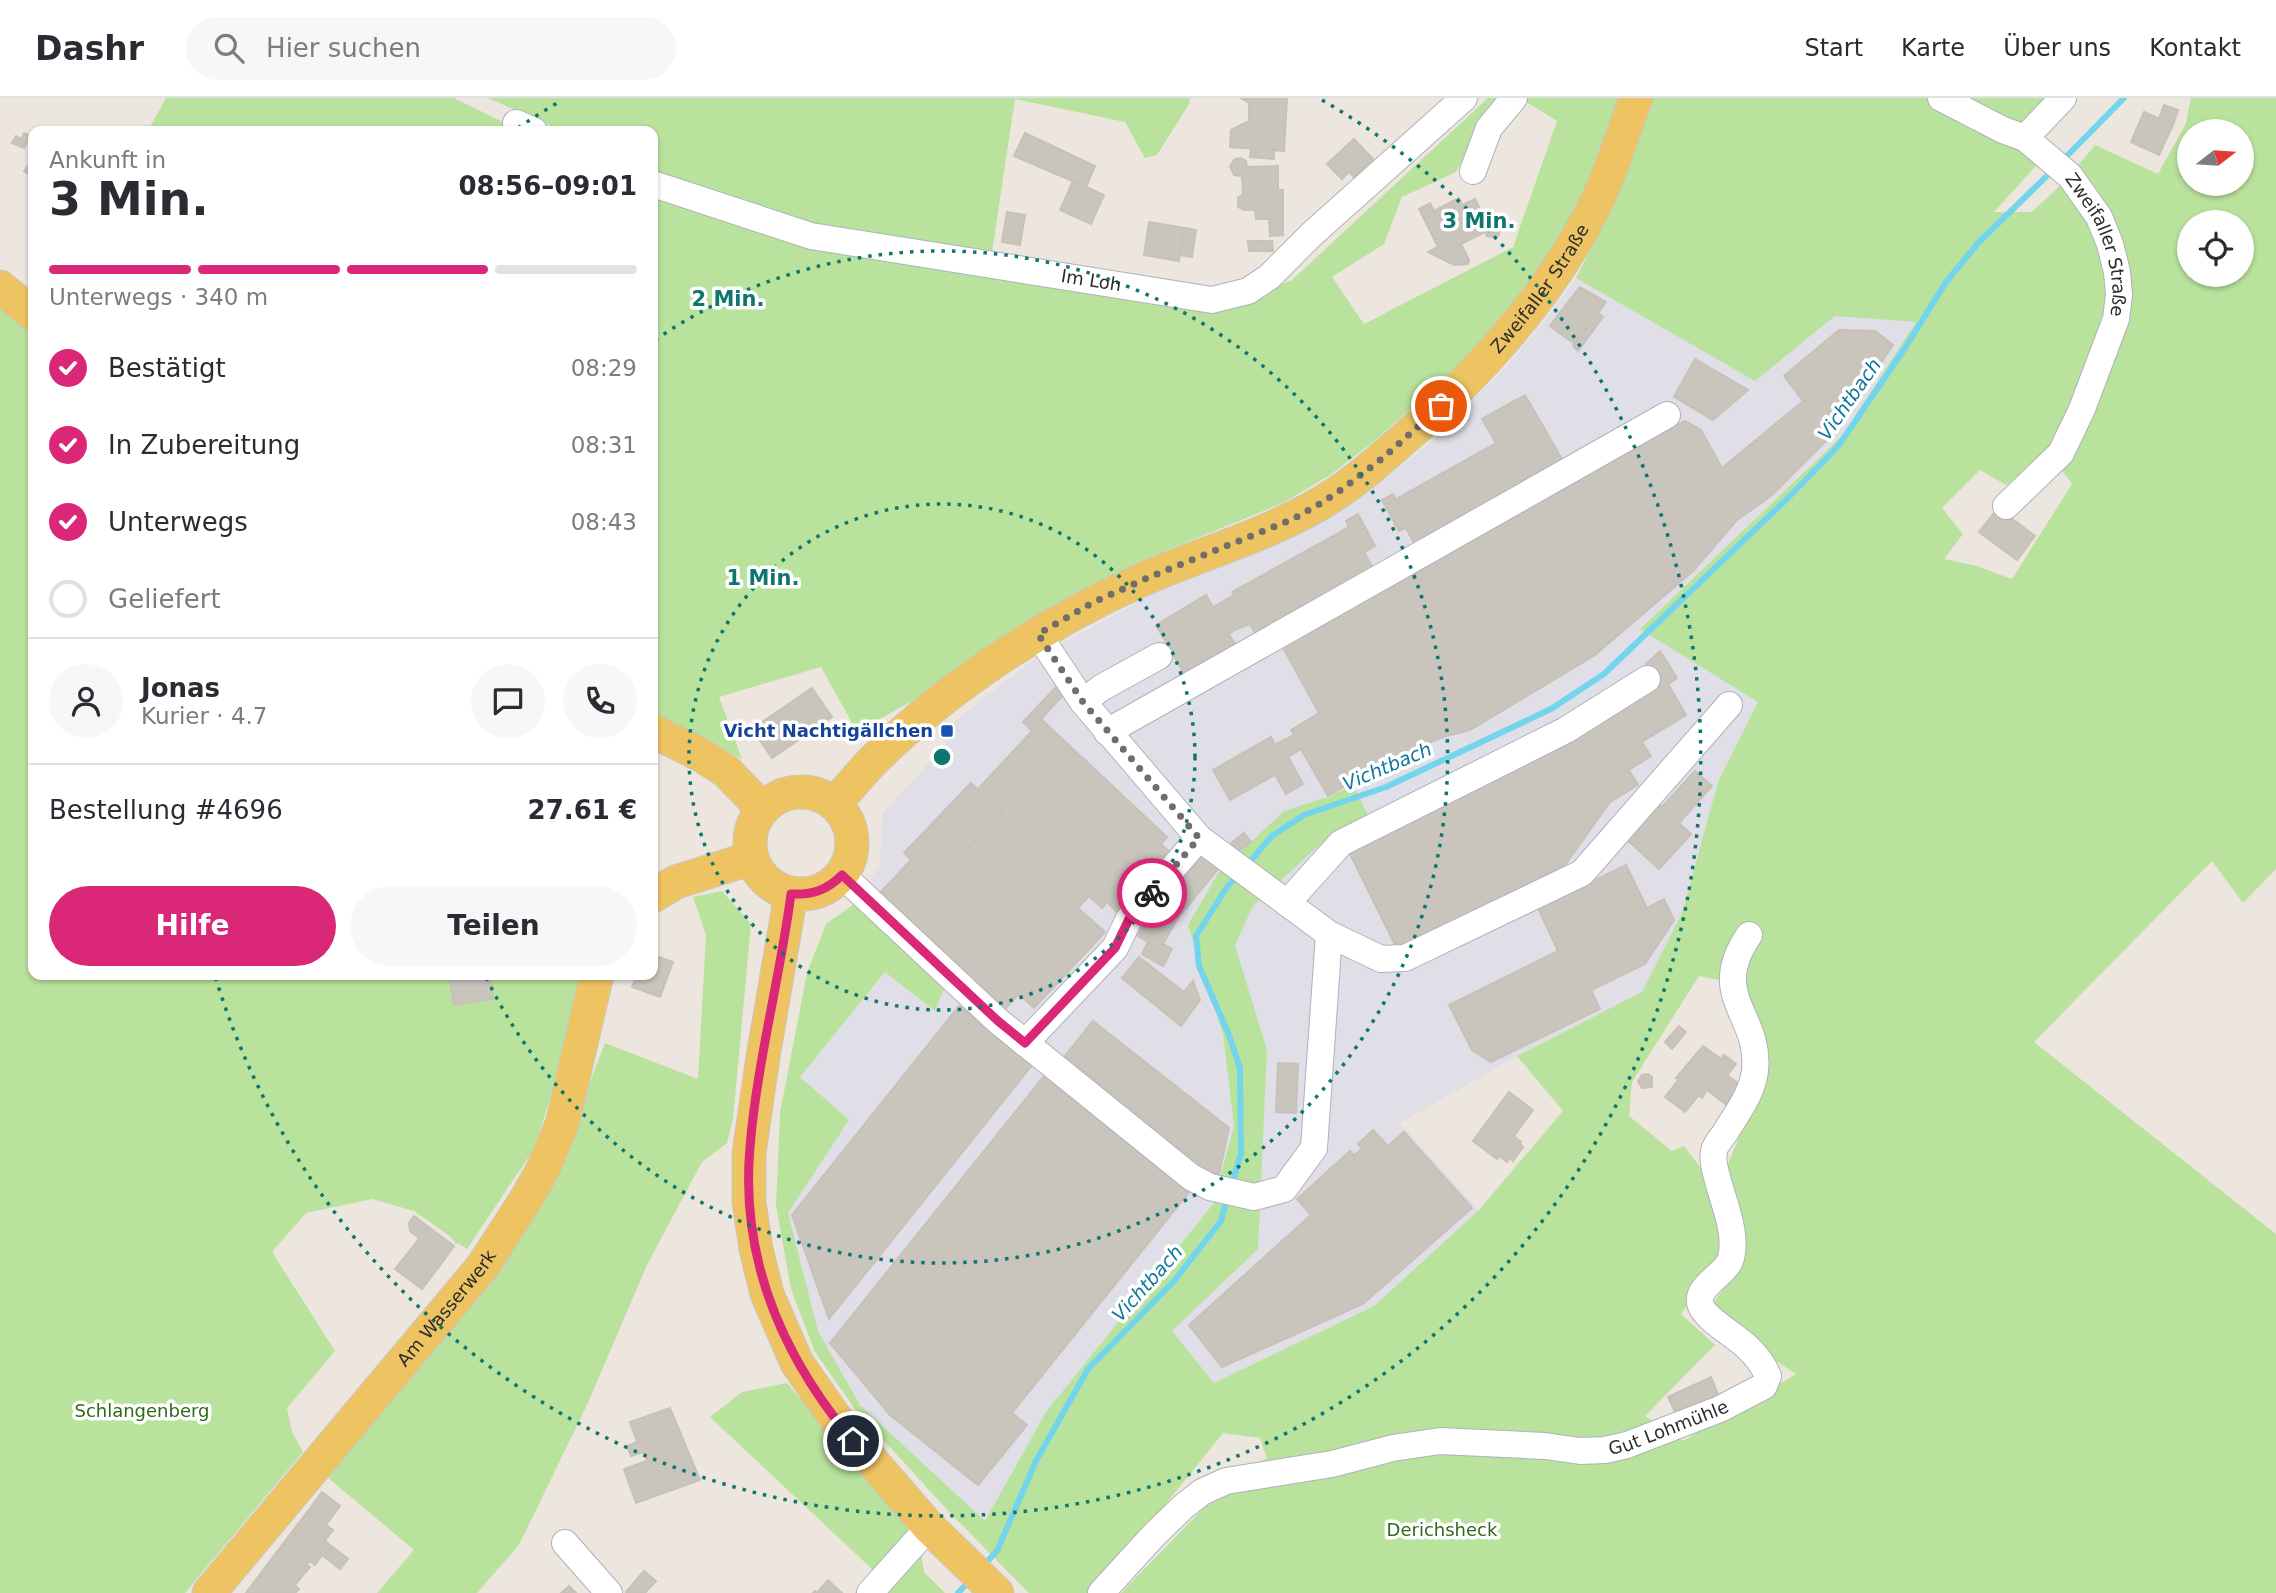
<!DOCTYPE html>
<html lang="de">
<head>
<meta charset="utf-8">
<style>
	body { margin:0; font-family:"DejaVu Sans",sans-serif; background:#f7f7f7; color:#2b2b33; height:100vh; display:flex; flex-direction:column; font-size:26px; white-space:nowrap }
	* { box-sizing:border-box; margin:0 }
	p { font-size:23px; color:#7c7c81 }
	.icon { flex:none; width:38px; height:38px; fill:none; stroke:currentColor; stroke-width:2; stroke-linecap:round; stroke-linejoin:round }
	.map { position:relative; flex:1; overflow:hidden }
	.panel { position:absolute; left:28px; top:28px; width:630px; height:854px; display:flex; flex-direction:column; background:#fff; border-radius:14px; box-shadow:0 2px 5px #0004 }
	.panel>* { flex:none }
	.needle { width:46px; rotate:73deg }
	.tools { position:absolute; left:2177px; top:21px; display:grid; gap:14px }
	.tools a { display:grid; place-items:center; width:77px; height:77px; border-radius:50%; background:#fff; box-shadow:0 2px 5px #0004; font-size:35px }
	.pin { position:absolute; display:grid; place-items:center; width:60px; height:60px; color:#fff; margin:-30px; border:4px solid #fff; border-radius:50%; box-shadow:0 2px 7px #0007 }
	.courier { position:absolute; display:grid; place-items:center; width:70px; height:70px; margin:-35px; border:5px solid #db2777; border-radius:50%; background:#fff; color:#222; box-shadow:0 2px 9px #0007 }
	.overview em { font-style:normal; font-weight:700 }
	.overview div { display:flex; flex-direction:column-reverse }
	.overview { display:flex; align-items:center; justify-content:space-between; height:119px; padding:0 21px }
	h1 { font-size:46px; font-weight:700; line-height:52px }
	.bar { display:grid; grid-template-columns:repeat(4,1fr); gap:10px 7px; align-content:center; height:84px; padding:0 21px }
	.bar i { height:9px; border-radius:5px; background:#e1e1e2 }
	.bar .active { background:#db2777 }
	.bar p { grid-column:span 4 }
	.line { display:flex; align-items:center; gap:18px; padding:0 21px; border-top:2px solid #e1e1e2 }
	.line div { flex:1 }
	.round { display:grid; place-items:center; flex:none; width:74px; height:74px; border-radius:37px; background:#f7f7f7 }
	ol { padding:0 21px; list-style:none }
	li { display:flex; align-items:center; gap:21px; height:77px }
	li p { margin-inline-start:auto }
	li .icon { padding:7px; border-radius:50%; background:#db2777; color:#fff; stroke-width:4 }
	li:last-child { color:#7c7c81 }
	li i { width:38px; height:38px; border:4px solid #e1e1e2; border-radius:50% }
	.button { display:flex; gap:14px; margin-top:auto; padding:14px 21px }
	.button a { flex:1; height:80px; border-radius:42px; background:#db2777; color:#fff; font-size:28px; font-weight:700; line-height:80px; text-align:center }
	.button a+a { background:#f7f7f7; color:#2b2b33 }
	header { display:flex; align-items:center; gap:42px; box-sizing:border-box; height:98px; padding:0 35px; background:#fff; border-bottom:2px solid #e1e1e2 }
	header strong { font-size:33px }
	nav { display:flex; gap:38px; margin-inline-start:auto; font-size:24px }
	.search { width:490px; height:63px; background:#f7f7f7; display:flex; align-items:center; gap:18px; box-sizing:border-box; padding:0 24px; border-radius:38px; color:#7c7c81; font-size:26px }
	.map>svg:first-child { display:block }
</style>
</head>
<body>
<header>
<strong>Dashr</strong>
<div class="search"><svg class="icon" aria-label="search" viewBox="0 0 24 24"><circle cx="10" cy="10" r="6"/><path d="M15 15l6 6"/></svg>Hier suchen</div>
<nav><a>Start</a><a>Karte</a><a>Über uns</a><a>Kontakt</a></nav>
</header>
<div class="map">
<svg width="2276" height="1495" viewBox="0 0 2276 1495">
	<rect width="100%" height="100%" fill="#ede6de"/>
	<path fill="#e0dee6" d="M1576 180 1755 283 1835 218 1916 224 1843 337 1640 530 1759 604 1718 684 1682 815 1642 894 1517 958 1400 1025 1479 1112 1374 1208 1214 1285 1171 1233 1258 1151 1267 952 1235 847 1252 808 1314 752 1369 719 1353 687 1328 699 1189 827 1223 936 1234 1028 1213 1106 1046 1314 985 1423 860 1307 818 1233 788 1115 849 1022 800 979 885 874 935 913 857 804 880 766 883 715 946 646 955 623 1034 561 1154 495 1299 433 1350 405 1395 373 1435 341 1508 267 1543 225Z"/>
	<g fill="#b9e29c" fill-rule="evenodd">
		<path d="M166 0H454L521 33H148Z"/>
		<path d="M488 0H1190L1189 6 1157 57 1145 60 1125 24 1015 1 991 161 797 125 653 75V33H562Z"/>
		<path d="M1488 0H1507L1479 29 1456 74 1402 99 1384 146 1332 179 1364 226 1513 149 1557 23 1520 0H1624L1572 120 1515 207 1447 279 1373 344 1330 377 1283 405 1143 462 1029 521 944 585 857 634 821 569 719 599 742 661 653 616V91L1213 209 1291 183Z"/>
		<path d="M1647 0H1931L2043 60 1994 114H2032L2066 82 2095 47 2158 76 2186 25 2191 0H2276V771L2243 805 2212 763 2034 944 2276 1136V1495H1121L1229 1384 1267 1360 1260 1340 1223 1335 1094 1495H1029L952 1417 855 1311 815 1254 791 1191 776 1107 780 1015 807 875 826 826 857 804 944 890 935 913 885 874 800 979 849 1022 788 1115 818 1233 860 1307 985 1423 1046 1314 1213 1106 1234 1028 1223 936 1188 827 1219 774 1284 713 1328 699 1353 687 1369 719 1314 752 1253 808 1235 847 1267 952 1258 1151 1172 1233 1214 1285 1374 1208 1479 1112 1563 1013 1517 958 1642 894 1682 815 1718 684 1758 604 1640 531 1843 337 1916 224 1835 218 1755 283 1576 180 1598 137ZM2189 33H2242V86H2189ZM2189 124H2242V177H2189ZM2048 354 2072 386 2012 481 1977 468 1944 461 1963 436 1942 410 1980 372 2006 387ZM1699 878 1742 886 1768 968 1726 1071 1739 1170 1713 1205 1736 1237 1796 1276 1683 1343 1645 1318 1715 1247 1681 1216 1723 1157 1709 1081 1684 1048 1672 1053 1629 1018 1632 984Z"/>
		<path d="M1955 0H2055L2031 25 2008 29Z"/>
		<path d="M0 209 33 235V877H582L566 950 534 1051 467 1151 458 1145 456 1146 451 1139 414 1113 372 1101 306 1115 272 1154 335 1253 287 1310 292 1334 303 1354 185 1495H0Z"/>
		<path d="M722 793 751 826 733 1021 727 1045 702 1064 647 1167 587 1307 519 1447 477 1495H377L414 1452 326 1378 557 1070 605 945 698 981 706 837 693 799Z"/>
		<path d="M787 1285 918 1437 924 1474 945 1495H855L873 1472 710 1319 742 1294Z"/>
	</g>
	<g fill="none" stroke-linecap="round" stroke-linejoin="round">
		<g stroke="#73d5ed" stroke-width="6">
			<path d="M2062 63 2124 0"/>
			<path d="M1248 766 1272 738 1304 717 1386 689 1551 611 1604 576 1789 399 1839 347 1905 250 1946 184 1979 144 2054 71"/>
			<path d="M1232 1086 1241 1056 1240 970 1229 937 1199 868 1196 838 1227 789 1238 777"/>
			<path d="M983 1468 997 1453 1036 1363 1088 1271 1174 1183 1221 1123 1227 1100"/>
			<path d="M958 1495 971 1481"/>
		</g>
	</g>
	<g fill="#c9c4bc" stroke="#c8c1b8" stroke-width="2">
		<path d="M1241 0H1287L1284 53 1230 49 1231 32 1249 23V5Z"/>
		<path d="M2164 7 2178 12 2173 27 2159 21Z"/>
		<path d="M2144 14 2173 27 2159 57 2131 44Z"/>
		<path d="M24 35 30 38 24 50 12 45 16 38 22 41Z"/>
		<path d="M1025 35 1095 68 1086 89 1014 58Z"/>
		<path d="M1354 41 1373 61 1354 79 1349 74 1342 81 1327 66Z"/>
		<path d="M1251 50 1274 52V61L1250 59Z"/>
		<path d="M1240 60 1246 63 1247 69 1278 68V92H1283V137L1270 138 1269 121H1256L1255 112H1244L1238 109V100L1243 96 1242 78 1234 77 1230 68 1235 61Z"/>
		<path d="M33 61V79L24 73Z"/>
		<path d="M1073 83 1104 97 1091 126 1060 112Z"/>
		<path d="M1459 100 1462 107 1475 101 1487 124 1492 122 1497 124 1500 130 1499 137 1493 139 1487 138 1485 134 1461 146 1469 162 1468 166 1454 167 1428 154 1438 149 1419 111 1430 105 1434 113Z"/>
		<path d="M1007 114 1025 117 1020 147 1002 144Z"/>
		<path d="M1149 124 1185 130 1179 163 1144 157Z"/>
		<path d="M1185 130 1196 132 1192 159 1180 157Z"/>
		<path d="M1248 143H1272L1273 153H1249Z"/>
		<path d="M1580 189 1606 204 1598 215 1603 219 1578 253 1573 248 1590 226 1565 208Z"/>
		<path d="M1565 208 1590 226 1575 246 1550 228Z"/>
		<path d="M1839 232 1875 233 1893 247 1835 334 1771 398 1737 422 1693 473 1595 557 1470 632 1443 639 1401 656 1328 698 1301 651 1288 659 1303 686 1286 696 1275 677 1230 702 1213 672 1271 639 1275 647 1294 637 1291 632 1319 615 1282 548 1383 491 1385 494 1402 484 1401 481 1611 360 1685 323 1701 332 1722 370 1803 303 1784 278Z"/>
		<path d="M1695 261 1748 292 1713 322 1674 299Z"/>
		<path d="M1525 297 1563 363 1415 447 1406 430 1399 433 1382 402 1393 396 1396 401 1496 345 1482 321Z"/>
		<path d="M1998 410 2035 438 2017 462 1979 434Z"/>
		<path d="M1358 416 1375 448 1364 454 1373 470 1256 537 1250 526 1237 531 1229 536 1236 548 1185 577 1156 527 1206 497 1213 509 1234 497 1232 494 1349 429 1346 423Z"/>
		<path d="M1660 553 1677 580 1668 586 1686 617 1642 644 1651 658 1629 672 1638 687 1610 704 1565 767 1397 851 1348 752 1571 641 1659 589 1646 566Z"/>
		<path d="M1059 586 1067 593 1041 621 1167 739 1161 746 1173 757 1118 815 1107 804 1102 810 1089 798 1078 810 1105 834 1034 910 1019 896 1003 913 879 796 911 762 936 785 1002 714 978 691 1032 633 1023 624Z"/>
		<path d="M812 590 832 619 791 647 771 618Z"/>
		<path d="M771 618 791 647 772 660 752 631Z"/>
		<path d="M1695 673 1712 688 1679 725 1691 736 1659 771 1624 739 1656 704 1662 709Z"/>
		<path d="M971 685 1002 714 936 785 904 755Z"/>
		<path d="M1244 735 1251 744 1236 755 1229 747Z"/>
		<path d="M1198 753 1219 770 1177 821 1163 846 1172 851 1163 868 1142 856 1148 844 1138 838 1155 807Z"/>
		<path d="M1626 767 1647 810 1664 801 1674 822 1645 866 1591 892 1600 911 1491 964 1472 952 1449 907 1558 853 1538 810Z"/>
		<path d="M653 857 673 864 660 899 632 889 637 877H653Z"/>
		<path d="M1139 859 1184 894 1193 883 1200 902 1181 928 1122 880Z"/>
		<path d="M449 877H489L493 901 454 907Z"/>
		<path d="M959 908 1033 966 829 1221 792 1117Z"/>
		<path d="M1093 923 1229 1030 1218 1081 1065 958Z"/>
		<path d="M1679 928 1686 934 1672 951 1665 944Z"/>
		<path d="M1703 948 1721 961 1724 957 1736 966 1727 977 1743 989 1728 1008 1707 992 1702 1000 1699 997 1685 1014 1665 999 1679 981 1676 980Z"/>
		<path d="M1278 965 1298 966 1296 1015 1276 1014Z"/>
		<path d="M1648 976 1652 979V989L1642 990 1638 983 1642 977Z"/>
		<path d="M1045 977 1190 1093 1012 1315 1027 1327 978 1387 890 1317 830 1245Z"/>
		<path d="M1509 994 1533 1012 1514 1038 1521 1044 1520 1046 1523 1049 1513 1063 1509 1060 1507 1064 1499 1058 1497 1061 1473 1043Z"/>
		<path d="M1373 1032 1388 1048 1404 1034 1472 1110 1363 1206 1222 1269 1189 1227 1311 1117 1297 1101 1350 1053 1354 1057 1362 1051 1358 1046Z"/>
		<path d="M414 1118 454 1148 441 1166 415 1146 419 1140 410 1133 409 1125Z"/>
		<path d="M415 1146 441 1166 422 1191 395 1171Z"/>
		<path d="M1711 1279 1719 1299 1677 1318 1668 1299Z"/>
		<path d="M670 1310 700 1382 636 1405 624 1371 647 1363 644 1354 631 1358 627 1348 637 1344 630 1324Z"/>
		<path d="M322 1394 340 1408 326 1427 308 1413Z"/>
		<path d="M308 1413 333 1432 317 1453 292 1434Z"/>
		<path d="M292 1434 322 1457 315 1467 310 1463 307 1467 310 1469 294 1488 267 1467Z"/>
		<path d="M325 1443 348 1461 340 1471 317 1453Z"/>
		<path d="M267 1467 299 1491 295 1495H246Z"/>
		<path d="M644 1473 656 1483 645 1495H627L626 1494Z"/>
		<path d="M828 1482 842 1495H813L815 1493 817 1495Z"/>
		<path d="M569 1488 576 1495H561Z"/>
	</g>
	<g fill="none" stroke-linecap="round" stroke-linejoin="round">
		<g stroke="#aeb2bc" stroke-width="28">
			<g id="minor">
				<path id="s1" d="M1941 0 2003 32 2025 40 2070 78 2099 119 2110 146 2117 174 2119 197 2116 221 2082 311 2061 355 2006 408"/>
				<path d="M516 25 534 33"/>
				<path d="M2025 40 2063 0"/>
				<path d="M1473 73 1489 30 1514 0"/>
				<path id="s2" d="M653 86 811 138 1212 202 1248 193 1269 179 1312 136 1464 0"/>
				<path d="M1038 536 1083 604 1199 740 1329 836 1381 861 1405 860 1582 775 1729 607"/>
				<path d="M1083 604 1101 590 1159 558"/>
				<path d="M1107 634 1667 317"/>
				<path d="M842 777 998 923 1191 1079 1210 1089 1254 1099 1284 1091 1314 1050 1329 836"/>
				<path d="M1287 805 1341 745 1566 632 1647 581"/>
				<path d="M1025 945 1115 850 1129 821 1199 740"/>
				<path d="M565 1445 609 1495"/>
				<path d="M870 1495 929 1429"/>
				<path id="s3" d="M1101 1495 1154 1437 1184 1408 1202 1394 1226 1383 1332 1366 1393 1350 1440 1343 1545 1348 1580 1353 1605 1352 1627 1347 1720 1311 1764 1288 1768 1278C1763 1266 1756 1257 1746 1248 1736 1238 1702 1219 1700 1205 1697 1188 1724 1177 1730 1163 1739 1138 1723 1104 1717 1079 1715 1072 1712 1061 1714 1053 1715 1047 1721 1040 1725 1035 1737 1015 1752 996 1755 973 1761 916 1707 899 1749 837"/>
			</g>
		</g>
		<g stroke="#c8c8c8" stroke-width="35">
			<g id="major">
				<path d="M0 189 33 216"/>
				<path d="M653 633 701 657 726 673 763 711"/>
				<circle cx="801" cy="745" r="51"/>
				<path id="s4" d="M835 706C849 690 863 672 879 657 953 584 1051 522 1146 480 1201 456 1261 439 1314 409 1345 392 1372 369 1398 346 1470 284 1538 212 1584 128 1607 89 1620 43 1636 0"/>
				<path d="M791 796 763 959 749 1055V1104L756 1151 767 1196 797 1265 839 1325 929 1429 997 1495"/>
				<path d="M653 798 676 784 752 760"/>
				<path id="s5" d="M209 1495 482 1169 525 1103 543 1071 562 1026 597 877"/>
			</g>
		</g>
		<use href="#minor" stroke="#fff" stroke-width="26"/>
		<use href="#major" stroke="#eec462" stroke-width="33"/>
	</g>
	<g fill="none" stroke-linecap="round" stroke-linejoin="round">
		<path stroke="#706d6a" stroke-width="7" stroke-dasharray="0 12.6" d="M1152 795 1199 740 1083 604 1038 536 1092 505 1147 480 1293 421 1318 407 1341 392 1384 359 1441 308"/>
		<path stroke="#db2777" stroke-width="9" d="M853 1343C782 1258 740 1161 750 1049 757 964 780 880 791 796 813 797 827 792 842 777L998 923 1025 945 1115 850 1129 821 1152 795"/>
	</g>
	<g fill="none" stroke="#0f766e" stroke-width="3.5" stroke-dasharray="3.5 7">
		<circle cx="942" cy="659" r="253"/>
		<path d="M655 242A506 506 0 1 1 485 877"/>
		<path d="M518 30A759 759 0 0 1 562 2M1322 2A759 759 0 1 1 216 881"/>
	</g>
	<rect fill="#1a4fb4" stroke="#fff" stroke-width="2.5" x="940" y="626" width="14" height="14" rx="3.5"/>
	<g text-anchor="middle" stroke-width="7" stroke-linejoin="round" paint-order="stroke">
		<g font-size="18" fill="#2c2c2c" stroke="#fff">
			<text dy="6" stroke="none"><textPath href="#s1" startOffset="228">Zweifaller Straße</textPath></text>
			<text dy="6" stroke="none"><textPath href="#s2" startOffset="450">Im Loh</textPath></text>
			<text dy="6" stroke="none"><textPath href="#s4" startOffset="887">Zweifaller Straße</textPath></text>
			<text dy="6" stroke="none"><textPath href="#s5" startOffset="371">Am Wasserwerk</textPath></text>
			<text dy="6" stroke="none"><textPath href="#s3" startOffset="620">Gut Lohmühle</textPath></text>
		</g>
		<g font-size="18" font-weight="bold" fill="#164399" stroke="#fff" text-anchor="end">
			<text x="933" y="639">Vicht Nachtigällchen</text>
		</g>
		<g font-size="18" fill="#31681c" stroke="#fff">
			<text x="142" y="1319">Schlangenberg</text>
			<text x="1442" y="1438">Derichsheck</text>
		</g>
		<g font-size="19" font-style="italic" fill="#10759b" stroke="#fff">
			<text transform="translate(1849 301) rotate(-55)" y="7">Vichtbach</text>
			<text transform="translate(1387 668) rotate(-23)" y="7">Vichtbach</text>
			<text transform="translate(1147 1185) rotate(-48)" y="7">Vichtbach</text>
		</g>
	</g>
	<circle cx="942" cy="659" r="10" fill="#0f766e" stroke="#fff" stroke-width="3.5"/>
	<g font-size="21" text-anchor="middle" font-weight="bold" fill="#0f766e" stroke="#fff" stroke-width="7" stroke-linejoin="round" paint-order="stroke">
		<text x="1479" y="130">3 Min.</text>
		<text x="728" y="208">2 Min.</text>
		<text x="763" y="487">1 Min.</text>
	</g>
</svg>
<div class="tools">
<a><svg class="needle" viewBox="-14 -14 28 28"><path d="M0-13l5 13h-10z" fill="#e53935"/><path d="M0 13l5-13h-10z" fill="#7c7c81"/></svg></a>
<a><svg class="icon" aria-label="locate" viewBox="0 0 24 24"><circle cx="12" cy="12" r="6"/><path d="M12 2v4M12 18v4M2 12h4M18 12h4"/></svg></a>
</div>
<div class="pin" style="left:1441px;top:308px;background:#ea580c"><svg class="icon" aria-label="bag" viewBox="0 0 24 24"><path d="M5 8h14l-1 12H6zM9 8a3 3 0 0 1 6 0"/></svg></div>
<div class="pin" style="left:853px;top:1343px;background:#1f2937"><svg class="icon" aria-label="home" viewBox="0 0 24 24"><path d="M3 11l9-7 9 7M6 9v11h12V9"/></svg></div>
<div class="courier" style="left:1152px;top:795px"><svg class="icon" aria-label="bike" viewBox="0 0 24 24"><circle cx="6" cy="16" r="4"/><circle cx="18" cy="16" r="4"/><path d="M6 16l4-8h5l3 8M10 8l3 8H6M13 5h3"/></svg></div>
<section class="panel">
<div class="overview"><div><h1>3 Min.</h1><p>Ankunft in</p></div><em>08:56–09:01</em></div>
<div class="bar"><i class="active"></i><i class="active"></i><i class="active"></i><i></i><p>Unterwegs · 340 m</p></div>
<ol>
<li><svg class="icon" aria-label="check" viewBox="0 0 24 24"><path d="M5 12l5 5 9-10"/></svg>Bestätigt<p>08:29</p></li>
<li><svg class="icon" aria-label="check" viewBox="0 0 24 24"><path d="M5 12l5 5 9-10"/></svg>In Zubereitung<p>08:31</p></li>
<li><svg class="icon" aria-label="check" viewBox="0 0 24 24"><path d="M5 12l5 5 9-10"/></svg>Unterwegs<p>08:43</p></li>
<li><i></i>Geliefert</li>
</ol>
<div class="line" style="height:126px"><a class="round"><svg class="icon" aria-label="person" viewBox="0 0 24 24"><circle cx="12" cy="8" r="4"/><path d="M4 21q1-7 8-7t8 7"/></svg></a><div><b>Jonas</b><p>Kurier · 4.7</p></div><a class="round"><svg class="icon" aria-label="chat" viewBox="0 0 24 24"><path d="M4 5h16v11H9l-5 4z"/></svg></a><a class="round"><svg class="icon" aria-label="phone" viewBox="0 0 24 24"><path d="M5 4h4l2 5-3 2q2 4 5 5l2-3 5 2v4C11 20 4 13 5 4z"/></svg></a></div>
<div class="line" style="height:91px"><div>Bestellung #4696</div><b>27.61 €</b></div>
<div class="button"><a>Hilfe</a><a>Teilen</a></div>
</section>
</div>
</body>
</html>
